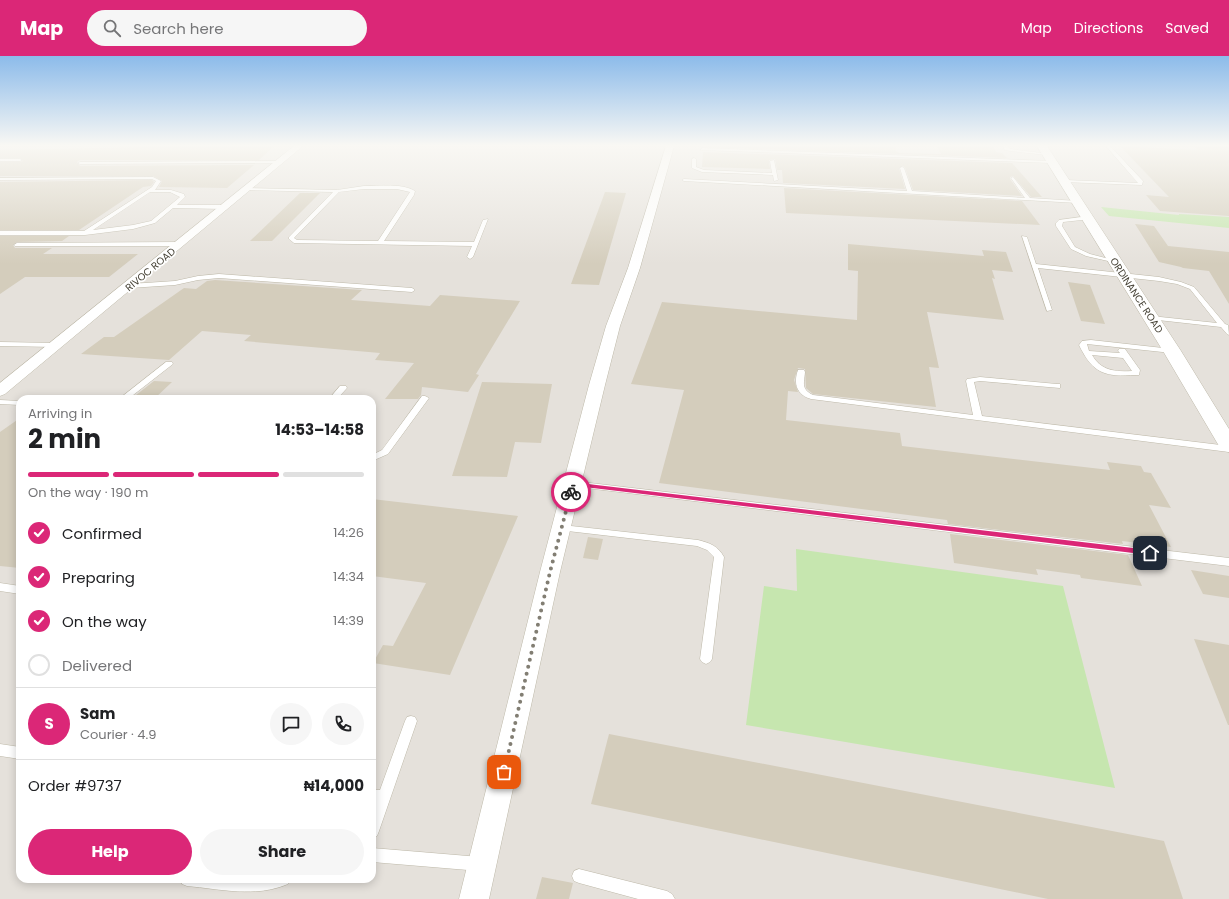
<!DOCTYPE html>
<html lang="en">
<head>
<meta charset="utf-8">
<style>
	body { margin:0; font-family:Poppins,sans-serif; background:#f6f6f6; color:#202124; height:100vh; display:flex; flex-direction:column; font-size:15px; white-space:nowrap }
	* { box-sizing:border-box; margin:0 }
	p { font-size:13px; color:#757577 }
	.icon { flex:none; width:22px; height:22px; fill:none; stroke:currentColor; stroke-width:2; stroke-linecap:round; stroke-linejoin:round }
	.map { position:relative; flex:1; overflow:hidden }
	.drawer { position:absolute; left:16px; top:339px; width:360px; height:488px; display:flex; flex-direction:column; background:#fff; border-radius:12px; box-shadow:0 2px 10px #0003 }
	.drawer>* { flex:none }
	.pin { position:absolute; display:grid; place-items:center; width:34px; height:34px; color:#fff; margin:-17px; border-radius:8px; box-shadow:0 2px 6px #0006 }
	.courier { position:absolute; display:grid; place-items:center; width:40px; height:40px; margin:-20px; border:3px solid #db2777; border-radius:50%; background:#fff; color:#222; box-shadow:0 1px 5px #0007 }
	.headline em { font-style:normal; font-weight:700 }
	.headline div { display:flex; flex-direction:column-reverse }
	.headline { display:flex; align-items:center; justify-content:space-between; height:68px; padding:0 12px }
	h1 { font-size:26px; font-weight:700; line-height:30px }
	.bar { display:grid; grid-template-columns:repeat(4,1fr); gap:6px 4px; align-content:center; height:48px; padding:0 12px }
	.bar i { height:5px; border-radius:3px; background:#e0e0e0 }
	.bar .current { background:#db2777 }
	.bar p { grid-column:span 4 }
	.line { display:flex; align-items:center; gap:10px; padding:0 12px; border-top:1px solid #e0e0e0 }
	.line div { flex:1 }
	.round { display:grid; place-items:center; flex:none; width:42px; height:42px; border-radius:21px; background:#f6f6f6 }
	ol { padding:0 12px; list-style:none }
	li { display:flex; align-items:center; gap:12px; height:44px }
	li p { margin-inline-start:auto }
	li .icon { padding:4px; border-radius:50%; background:#db2777; color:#fff; stroke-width:4 }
	li:last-child { color:#757577 }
	li i { width:22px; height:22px; border:2px solid #e0e0e0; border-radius:50% }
	.button { display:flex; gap:8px; margin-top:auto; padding:8px 12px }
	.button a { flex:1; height:46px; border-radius:24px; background:#db2777; color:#fff; font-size:16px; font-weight:700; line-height:46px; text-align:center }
	.button a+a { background:#f6f6f6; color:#202124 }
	header { display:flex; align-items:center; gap:24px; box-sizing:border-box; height:56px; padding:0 20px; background:#db2777; color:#fff }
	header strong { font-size:19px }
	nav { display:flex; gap:22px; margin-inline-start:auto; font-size:14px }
	.search { width:280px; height:36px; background:#f6f6f6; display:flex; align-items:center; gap:10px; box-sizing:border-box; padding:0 14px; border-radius:22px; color:#757577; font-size:15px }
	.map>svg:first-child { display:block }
</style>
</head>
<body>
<header>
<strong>Map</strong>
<div class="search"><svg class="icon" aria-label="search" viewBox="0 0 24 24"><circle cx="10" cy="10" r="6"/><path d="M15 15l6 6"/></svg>Search here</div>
<nav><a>Map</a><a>Directions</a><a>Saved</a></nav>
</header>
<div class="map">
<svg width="1229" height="843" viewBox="0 0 1229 843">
	<rect width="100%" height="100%" fill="#f2f0e6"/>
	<path fill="#e5e1db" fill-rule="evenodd" d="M0 90H1229V843H0ZM20 343H372V823H20Z"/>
	<g fill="#c6e6af">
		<path d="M1101 151 1179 159V158L1229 161V172L1109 160Z"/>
		<path d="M796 493 1063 530 1115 732 746 669 764 530 797 535Z"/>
	</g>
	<g fill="#d4cdbc">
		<path d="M195 90H274L259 104H80L77 106 80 110 254 109 227 132 159 131 162 125 153 120H0V106H20L23 105 20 102H0V94Z"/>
		<path d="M895 90 896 95 899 97 941 98 937 90H993L996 96 1002 97 1007 102 704 91Z"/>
		<path d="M1120 90 1198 94 1194 90 1229 91V160L1160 155 1146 139 1169 141Z"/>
		<path d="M703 96 1012 107 1042 141H1031L1013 120 1010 121V123L1022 140 913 134 905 112 903 110 899 112 905 133 783 127 782 114H777L775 103 769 104 770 113 702 111Z"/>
		<path d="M152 124 154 126 151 130 143 131 79 174H0V126Z"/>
		<path d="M784 132 1022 145 1040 169 786 157Z"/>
		<path d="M605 136 626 137 599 229 571 228Z"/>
		<path d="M300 137H320L272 185H250Z"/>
		<path d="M1135 168 1154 170 1168 190 1229 196V248L1209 215 1183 212 1181 211 1159 206Z"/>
		<path d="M0 180H69L62 185 17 186 13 189 15 192H52L43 198H138L109 221H25L0 238Z"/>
		<path d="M848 188 984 200 982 194 1006 196 1013 216 992 214 995 223 992 222 1004 264 927 256 939 312 929 311 936 351 813 338 806 332 805 313 798 312 794 324 798 336 788 335 786 364 900 377 902 390 1110 414 1107 406 1141 410 1144 416 1151 417 1171 452 1149 449 1171 491 1122 485 1123 488 948 468 947 464 659 427 684 334 631 328 662 246 857 264 858 215 848 214Z"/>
		<path d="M215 224 362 234 351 244 430 250 440 239 520 245 476 318 479 319 468 336 422 331 421 339 418 343H385L414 307 375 304 380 297 244 285 251 279 202 275 169 304 81 298 104 281H114L184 232 196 233 207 225Z"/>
		<path d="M1068 226 1090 229 1105 268 1081 265Z"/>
		<path d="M154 325 172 326 154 343H131Z"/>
		<path d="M482 326 552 328 541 387 515 386 507 421 452 420Z"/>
		<path d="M20 362V512L0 510V376Z"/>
		<path d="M372 443 518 460 450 619 373 607 383 589 393 590 426 527 372 520Z"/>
		<path d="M950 478 1128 499 1142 530 1081 522 1080 519 1036 513 1038 519 954 507Z"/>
		<path d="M588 481 603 483 598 504 583 502Z"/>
		<path d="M1191 514 1229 520V542L1203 538Z"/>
		<path d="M1194 583 1229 589V669H1228Z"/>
		<path d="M609 678 1164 785 1183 843H1048L591 748Z"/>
		<path d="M542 821 573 827 569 843H536Z"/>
	</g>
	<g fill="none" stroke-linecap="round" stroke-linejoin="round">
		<g stroke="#beb9a9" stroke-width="1">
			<g id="service">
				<path d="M1003 90H1007L1010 93 1049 98 1047 99 1010 95 1005 94Z"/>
				<path d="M1106 90H1110L1143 125 1142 129 1063 126 1065 124 1138 127Z"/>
				<path d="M702 92 1052 105 1054 106 1052 107 701 94Z"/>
				<path d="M694 102 696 103V111L704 114 772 117 770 105 774 104 778 124 774 125 773 119 702 116 692 112V103Z"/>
				<path d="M0 103H20L22 104 20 105H0Z"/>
				<path d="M281 105 279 107 80 108 78 107 80 106Z"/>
				<path d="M902 111 904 112 912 135 1025 142 1011 122 1013 121 1030 142 1078 145 1080 146 1078 147 684 125 682 124 684 123 907 135 900 112Z"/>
				<path d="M153 121 161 125 155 134H171L184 138 185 141 177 149H225L228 151 225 153 173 152 155 167 133 173 85 179H0V175H84L152 131 156 125 152 123 0 124V122ZM150 136H170L180 141 151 165 133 169 93 174Z"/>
				<path d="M364 130C380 130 402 127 415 135L414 139 384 185 474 186 483 164 488 163 473 201 470 203 467 201 472 190 294 187 289 183V181L333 136 247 134 245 133 247 132 337 134ZM364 133H397L410 136 378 185 297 184 294 182 339 136Z"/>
				<path d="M1089 160 1092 162 1091 163 1063 166 1062 170 1075 191 1090 198 1117 205V207L1086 200 1071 193 1056 170V167L1059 164Z"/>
				<path d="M1022 180 1027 181 1036 208 1112 216 1159 221 1181 226 1194 231 1225 268 1228 269 1229 279 1227 278 1221 271 1149 263 1148 262 1151 260 1217 267 1190 233 1177 228 1159 225 1038 212 1052 254 1047 255Z"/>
				<path d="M17 187 179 186 182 188 179 190H15L14 189Z"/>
				<path d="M219 218 412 232 415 234 412 236 219 222 198 224 175 229 130 232 127 230 130 228 175 225 198 220Z"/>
				<path d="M1091 284 1172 293 1176 295 1172 297 1087 288 1089 295 1120 297 1118 295 1119 293H1125L1140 314 1139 319H1136C1105 321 1093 318 1079 289L1082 285ZM1092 299 1123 302 1132 315C1116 316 1101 315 1092 299Z"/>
				<path d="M0 286 57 287 61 289 57 291 0 290Z"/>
				<path d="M166 306H172L173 308 128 343H119Z"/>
				<path d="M798 314H804L805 316C804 328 801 333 813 339L973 359 966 325 967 323 980 321 1057 328H1060V332L980 325 974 326 982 360 1229 390V396L811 343C797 339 793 328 798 314Z"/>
				<path d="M340 330H346L347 332 337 343H329Z"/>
				<path d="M422 340H425L429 342 388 398 372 405V399L382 394Z"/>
				<path d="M0 344 20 345V349L0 348Z"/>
				<path d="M573 425 1229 502V510L570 430 568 428Z"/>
				<path d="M562 469 698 484C710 487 718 490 724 501L712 603 710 606 706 608 702 606 700 603 714 501 707 494 697 490 559 474 557 472Z"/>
				<path d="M0 527 20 530V538L0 535Z"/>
				<path d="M411 660 415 661 417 665 379 775 377 780 372 782V755L375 747 372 746V734H380L405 665 407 661Z"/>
				<path d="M0 688 20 691V703L0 700Z"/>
				<path d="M372 792 480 801 485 803 487 808 485 813 480 815 372 806Z"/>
				<path d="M579 813 667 835 672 838 675 843H638L579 827 574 825 572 820 574 815Z"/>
				<path d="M180 823H290L288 828C256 842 220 833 187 830L182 828Z"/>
			</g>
		</g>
		<g stroke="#beb9a9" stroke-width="1">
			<g id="minor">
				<path d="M294 90H303L5 338 0 340V327Z"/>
				<path d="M666 90H674L640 212 620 270 605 329 560 516 489 843H459L540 516 589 329 606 270 628 212Z"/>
			</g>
		</g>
		<g stroke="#beb9a9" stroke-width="1">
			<path id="tertiary" d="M1037 90H1047L1181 295 1229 373V396L1222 394 1219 390 1163 295Z"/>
		</g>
		<use href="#service" fill="#fff" fill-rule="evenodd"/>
		<use href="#minor" fill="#fff" fill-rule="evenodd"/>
		<use href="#tertiary" fill="#fff" fill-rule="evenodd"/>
	</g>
	<linearGradient id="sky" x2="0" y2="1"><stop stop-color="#8cbbea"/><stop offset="0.43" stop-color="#f9f8f4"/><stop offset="1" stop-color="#f9f8f4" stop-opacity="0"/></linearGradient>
	<rect width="1229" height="208" fill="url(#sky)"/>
	<path fill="#db2777" d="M571 426 1150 494 1153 497 1150 499 576 430 574 436 571 438 568 436Z"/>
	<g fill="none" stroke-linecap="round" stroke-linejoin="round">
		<path stroke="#827e73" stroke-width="4" stroke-dasharray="0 7.2" d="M504 716 550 516 571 436"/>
	</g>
	<g text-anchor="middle" stroke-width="3.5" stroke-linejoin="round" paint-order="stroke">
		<g font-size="10" fill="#454135" stroke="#fff">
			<text transform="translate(150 213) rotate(-40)" y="4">RIVOC ROAD</text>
			<text transform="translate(1137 239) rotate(57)" y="4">ORDINANCE ROAD</text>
		</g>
	</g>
</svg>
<div class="pin" style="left:504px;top:716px;background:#ea580c"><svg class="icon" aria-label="bag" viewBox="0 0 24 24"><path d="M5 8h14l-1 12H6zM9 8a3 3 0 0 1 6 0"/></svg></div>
<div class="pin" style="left:1150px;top:497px;background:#1f2937"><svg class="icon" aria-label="home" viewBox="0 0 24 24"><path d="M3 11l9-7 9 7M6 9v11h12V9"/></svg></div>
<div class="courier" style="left:571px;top:436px"><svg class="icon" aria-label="bike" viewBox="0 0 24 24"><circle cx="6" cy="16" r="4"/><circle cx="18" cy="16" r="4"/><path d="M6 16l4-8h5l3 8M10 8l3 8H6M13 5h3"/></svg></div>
<section class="drawer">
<div class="headline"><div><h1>2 min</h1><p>Arriving in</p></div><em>14:53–14:58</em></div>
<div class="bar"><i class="current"></i><i class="current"></i><i class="current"></i><i></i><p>On the way · 190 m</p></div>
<ol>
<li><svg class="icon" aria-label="check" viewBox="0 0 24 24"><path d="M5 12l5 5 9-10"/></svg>Confirmed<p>14:26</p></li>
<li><svg class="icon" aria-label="check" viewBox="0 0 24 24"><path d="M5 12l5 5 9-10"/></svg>Preparing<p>14:34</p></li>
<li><svg class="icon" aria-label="check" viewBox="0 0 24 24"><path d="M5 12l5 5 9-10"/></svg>On the way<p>14:39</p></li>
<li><i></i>Delivered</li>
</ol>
<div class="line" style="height:72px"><b class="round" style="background:#db2777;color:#fff">S</b><div><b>Sam</b><p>Courier · 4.9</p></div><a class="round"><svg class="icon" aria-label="chat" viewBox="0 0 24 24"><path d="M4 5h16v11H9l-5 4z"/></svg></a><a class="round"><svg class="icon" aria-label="phone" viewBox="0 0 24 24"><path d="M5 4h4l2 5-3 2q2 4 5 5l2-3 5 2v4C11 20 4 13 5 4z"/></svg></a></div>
<div class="line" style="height:52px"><div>Order #9737</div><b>₦14,000</b></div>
<div class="button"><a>Help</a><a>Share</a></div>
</section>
</div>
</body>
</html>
